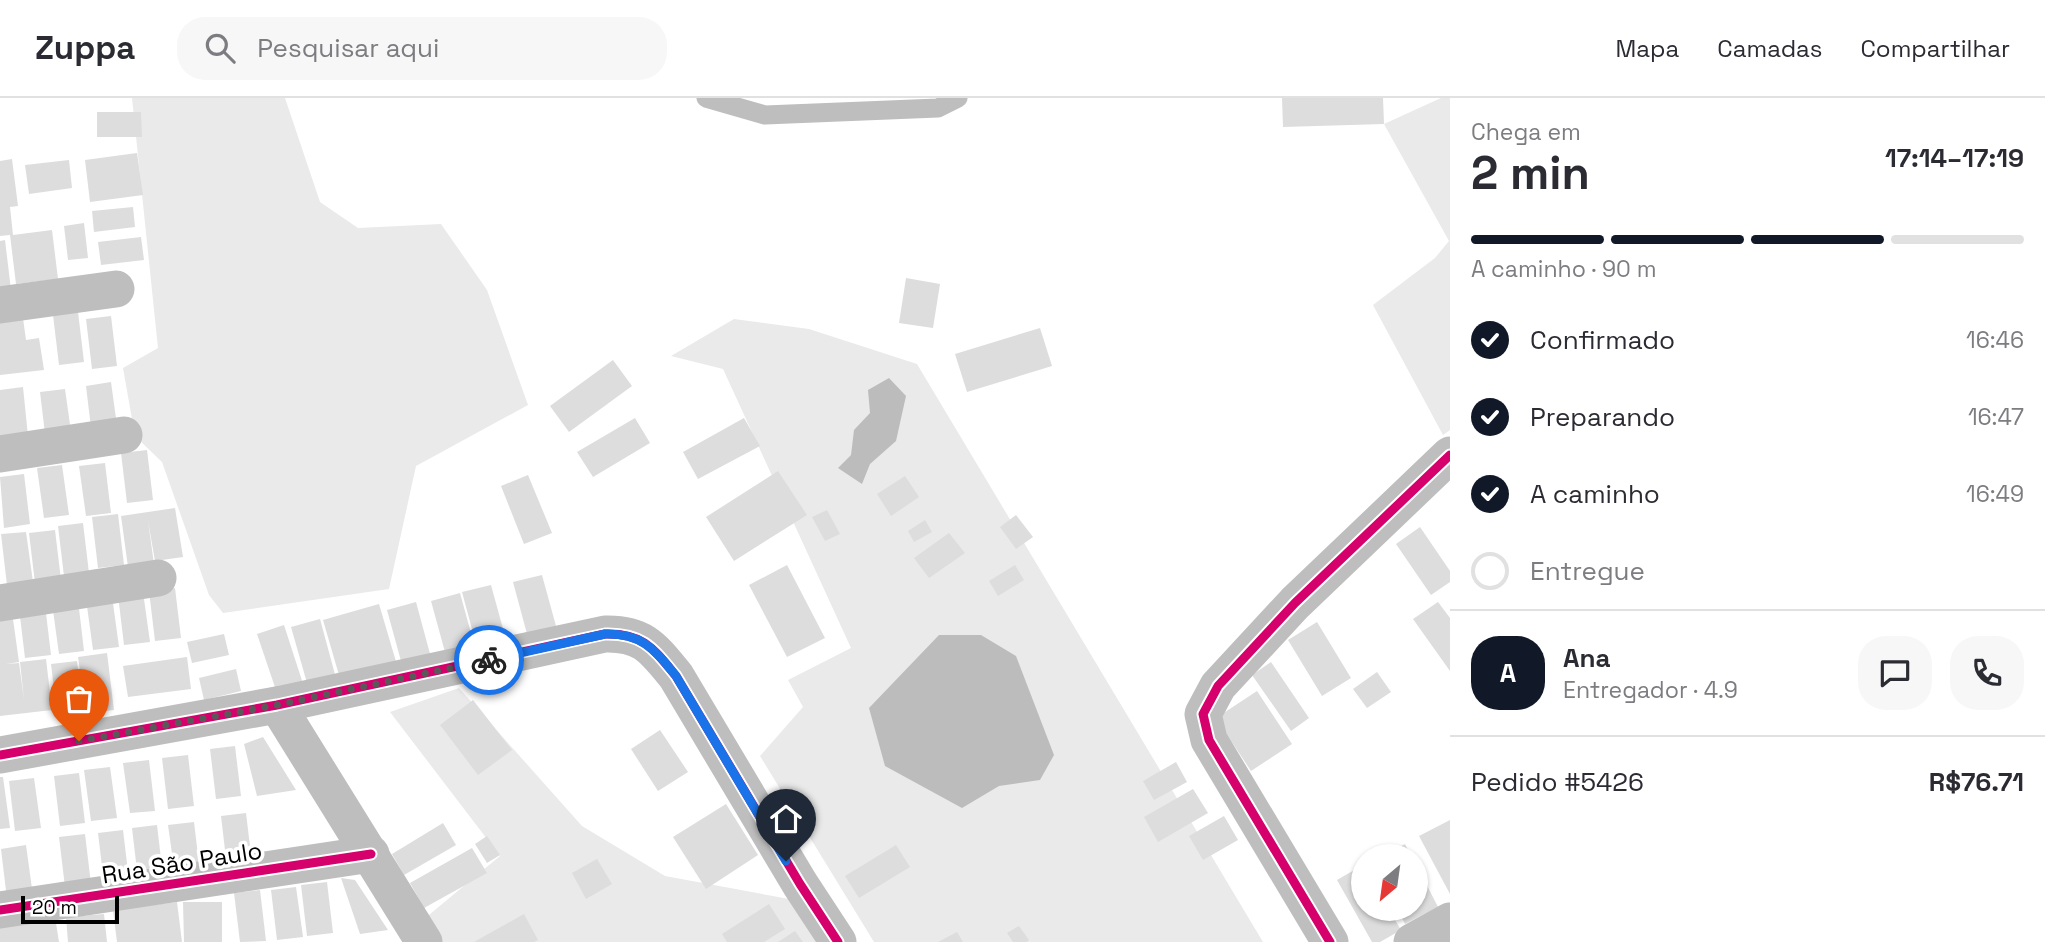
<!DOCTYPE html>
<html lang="pt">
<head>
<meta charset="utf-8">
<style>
	body { margin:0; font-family:"Space Grotesk",sans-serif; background:#f7f7f7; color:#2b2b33; height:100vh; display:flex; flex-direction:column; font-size:26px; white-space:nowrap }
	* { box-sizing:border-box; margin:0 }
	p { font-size:23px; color:#7c7c81 }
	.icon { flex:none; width:38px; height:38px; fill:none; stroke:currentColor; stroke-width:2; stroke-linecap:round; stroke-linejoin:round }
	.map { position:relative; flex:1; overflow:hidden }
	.details { display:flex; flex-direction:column; background:#fff; width:595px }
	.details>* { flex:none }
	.needle { width:46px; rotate:209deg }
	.buttons { position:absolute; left:1351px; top:746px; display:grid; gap:14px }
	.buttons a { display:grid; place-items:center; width:77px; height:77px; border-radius:50%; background:#fff; box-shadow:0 2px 5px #0004; font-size:35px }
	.scale { position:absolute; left:21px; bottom:18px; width:98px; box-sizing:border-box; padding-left:7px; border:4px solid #000; border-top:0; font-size:19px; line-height:24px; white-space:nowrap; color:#000; -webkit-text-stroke:5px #fff; paint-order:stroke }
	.pin { position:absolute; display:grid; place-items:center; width:60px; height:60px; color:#fff; margin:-72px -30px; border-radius:50% 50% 50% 0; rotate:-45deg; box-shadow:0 0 7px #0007 }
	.pin .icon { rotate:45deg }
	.courier { position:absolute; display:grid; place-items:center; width:70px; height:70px; margin:-35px; border:5px solid #1a73e8; border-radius:50%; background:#fff; color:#222; box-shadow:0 2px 9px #0007 }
	.headline em { font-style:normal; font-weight:700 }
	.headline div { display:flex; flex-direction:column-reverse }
	.headline { display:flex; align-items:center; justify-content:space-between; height:119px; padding:0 21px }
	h1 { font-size:46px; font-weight:700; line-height:52px }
	.bar { display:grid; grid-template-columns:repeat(4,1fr); gap:10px 7px; align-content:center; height:84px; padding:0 21px }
	.bar i { height:9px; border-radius:5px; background:#e1e1e2 }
	.bar .on { background:#111827 }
	.bar p { grid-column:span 4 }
	.line { display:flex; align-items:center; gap:18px; padding:0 21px; border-top:2px solid #e1e1e2 }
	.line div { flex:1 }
	.round { display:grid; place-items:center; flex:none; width:74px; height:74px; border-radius:28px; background:#f7f7f7 }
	ol { padding:0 21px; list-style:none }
	li { display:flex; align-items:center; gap:21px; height:77px }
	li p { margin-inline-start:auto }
	li .icon { padding:7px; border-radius:50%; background:#111827; color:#fff; stroke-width:4 }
	li:last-child { color:#7c7c81 }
	li i { width:38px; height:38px; border:4px solid #e1e1e2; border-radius:50% }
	header { display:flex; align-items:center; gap:42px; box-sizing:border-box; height:98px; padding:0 35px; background:#fff; border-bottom:2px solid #e1e1e2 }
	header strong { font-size:33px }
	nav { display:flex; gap:38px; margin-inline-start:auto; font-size:24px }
	.search { width:490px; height:63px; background:#f7f7f7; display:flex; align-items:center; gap:18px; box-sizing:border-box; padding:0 24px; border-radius:28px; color:#7c7c81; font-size:26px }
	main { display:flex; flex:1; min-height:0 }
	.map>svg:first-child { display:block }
</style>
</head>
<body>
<header>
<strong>Zuppa</strong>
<div class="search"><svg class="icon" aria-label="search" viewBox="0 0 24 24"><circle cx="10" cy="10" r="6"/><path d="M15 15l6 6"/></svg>Pesquisar aqui</div>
<nav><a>Mapa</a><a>Camadas</a><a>Compartilhar</a></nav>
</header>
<main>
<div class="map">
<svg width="1450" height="844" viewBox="0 0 1450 844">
	<rect width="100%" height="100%" fill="#fff"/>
	<g fill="#eaeaea">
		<path d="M132 0H285L320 104 358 130 441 126 487 192 528 307 416 368 389 491 223 515 209 497 162 364 135 338 123 270 158 250Z"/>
		<path d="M1441 0H1450V332L1443 337 1373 207 1435 160 1449 143 1384 26Z"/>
		<path d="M734 221 809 231 917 266 1263 844H874L760 658 803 609 788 582 851 550 723 271 671 258Z"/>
		<path d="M459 590 582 728 665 778 789 801 816 844H439L424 821 500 758 390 614Z"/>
	</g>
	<g fill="#bcbcbc">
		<path d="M889 280 906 298 896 343 870 366 862 386 838 370 851 357 854 332 870 315 868 292Z"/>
		<path d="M939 537H981L1016 558 1054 657 1040 682 999 688 962 710 885 668 869 610Z"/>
	</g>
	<g fill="#ddd">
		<path d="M1282 0H1383L1384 26 1283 29Z"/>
		<path d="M97 14H141L142 39H97Z"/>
		<path d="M137 55 143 97 90 104 85 62Z"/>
		<path d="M12 61 18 108 10 109 13 137 52 132 58 181 16 186 10 137 0 138V63Z"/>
		<path d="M69 62 72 90 29 96 25 67Z"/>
		<path d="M133 109 135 129 94 134 92 113Z"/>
		<path d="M84 125 88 160 68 162 64 128Z"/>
		<path d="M141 139 144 162 101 167 98 144Z"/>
		<path d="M5 142 11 192 0 193V143Z"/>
		<path d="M906 180 940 186 933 230 899 225Z"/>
		<path d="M22 213 26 242 39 240 44 272 0 277V216Z"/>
		<path d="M78 214 84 264 59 267 53 217Z"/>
		<path d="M111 218 117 268 92 271 86 221Z"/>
		<path d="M1040 230 1052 268 967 294 955 256Z"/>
		<path d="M613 262 632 288 569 334 550 308Z"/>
		<path d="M111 284 118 335 92 338 86 288Z"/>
		<path d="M23 289 28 338 0 341V292Z"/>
		<path d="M65 291 72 341 46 344 40 294Z"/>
		<path d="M635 320 650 345 593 379 577 354Z"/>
		<path d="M744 320 760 348 698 381 683 354Z"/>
		<path d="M147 352 153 402 127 405 121 355Z"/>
		<path d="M105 365 111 415 86 418 79 368Z"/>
		<path d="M62 367 69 417 44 420 37 370Z"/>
		<path d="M778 373 807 417 734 463 706 419Z"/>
		<path d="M24 376 30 426 4 430 0 379Z"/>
		<path d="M528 377 552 435 524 446 501 388Z"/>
		<path d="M905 378 919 399 891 418 877 396Z"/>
		<path d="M175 410 183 459 155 463 148 423 154 466 128 469 121 418Z"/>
		<path d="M827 412 840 436 825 443 812 419Z"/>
		<path d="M118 416 124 467 98 470 92 419Z"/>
		<path d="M1016 417 1033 439 1016 451 1000 429Z"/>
		<path d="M925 422 932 434 914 444 908 433Z"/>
		<path d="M83 425 89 475 64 478 58 428Z"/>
		<path d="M1420 429 1450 473V484L1431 497 1396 446Z"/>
		<path d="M55 432 61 482 35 485 29 435Z"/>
		<path d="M26 434 33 484 7 487 1 436Z"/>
		<path d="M949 435 965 455 929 480 914 460Z"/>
		<path d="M787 467 825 540 787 559 749 487Z"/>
		<path d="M1015 467 1024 482 998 498 989 483Z"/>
		<path d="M542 477 559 539 530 547 513 484Z"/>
		<path d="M491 487 508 549 479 557 462 494Z"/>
		<path d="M175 490 181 540 155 543 149 493Z"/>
		<path d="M143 494 150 544 124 547 118 497Z"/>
		<path d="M460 495 477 557 448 565 431 503Z"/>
		<path d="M112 498 119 549 93 552 86 501Z"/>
		<path d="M78 502 84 553 59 556 52 505Z"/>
		<path d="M416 504 433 567 404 574 387 512Z"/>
		<path d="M1438 504 1450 520V573L1413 521Z"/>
		<path d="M379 506 397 567 341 584 323 522Z"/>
		<path d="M45 507 51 557 25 560 19 510Z"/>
		<path d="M12 514 19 564 6 566 19 565 24 602 20 564 46 561 52 612 0 618V515Z"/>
		<path d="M320 521 337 584 309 592 291 529Z"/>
		<path d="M1317 524 1351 580 1322 598 1288 542Z"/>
		<path d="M284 527 305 592 279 601 257 536Z"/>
		<path d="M224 536 229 557 192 565 187 544Z"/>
		<path d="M107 555 114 612 86 615 78 559Z"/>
		<path d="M187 559 191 591 128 599 123 568Z"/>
		<path d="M77 563 83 613 57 616 51 566Z"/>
		<path d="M1271 564 1309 620 1291 633 1252 577Z"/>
		<path d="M236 571 241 593 204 602 199 580Z"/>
		<path d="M1377 574 1391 594 1367 610 1353 591Z"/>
		<path d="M1257 593 1292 646 1251 673 1216 620Z"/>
		<path d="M473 602 512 652 478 677 440 627Z"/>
		<path d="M660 632 688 674 658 693 631 651Z"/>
		<path d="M263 639 296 692 257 698 244 646Z"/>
		<path d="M235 648 241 698 216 701 210 651Z"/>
		<path d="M188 657 194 708 168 711 162 660Z"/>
		<path d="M149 662 155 713 130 715 123 665Z"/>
		<path d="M1176 664 1187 684 1154 702 1143 683Z"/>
		<path d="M110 669 117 720 91 723 84 672Z"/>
		<path d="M79 675 85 725 60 728 54 678Z"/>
		<path d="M0 679H3L10 730 0 731Z"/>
		<path d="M34 680 41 730 15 733 9 683Z"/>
		<path d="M1193 691 1208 715 1158 744 1144 719Z"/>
		<path d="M726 706 758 757 706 791 673 739Z"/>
		<path d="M246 715 252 765 227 769 221 718Z"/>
		<path d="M1224 718 1238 742 1203 762 1189 738Z"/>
		<path d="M1450 722V796L1419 738Z"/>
		<path d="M194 724 200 774 175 777 168 727Z"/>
		<path d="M443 725 456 747 404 777 392 756Z"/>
		<path d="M157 727 163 778 138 781 132 730Z"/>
		<path d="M123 732 129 782 104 785 98 735Z"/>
		<path d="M85 736 91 786 65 789 59 739Z"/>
		<path d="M487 738 500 757 487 765 475 746Z"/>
		<path d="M1405 746 1411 758H1382Z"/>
		<path d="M26 747 33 798 7 801 1 751Z"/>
		<path d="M896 747 910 769 859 800 845 778Z"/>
		<path d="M472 750 487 775 424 810 410 785Z"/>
		<path d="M597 761 612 786 586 801 572 775Z"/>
		<path d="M1416 766 1438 809 1405 826 1397 810H1416Z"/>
		<path d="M1363 767V810H1388L1401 832 1380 844H1372L1337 782Z"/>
		<path d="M341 780 355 782 388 832 360 836Z"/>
		<path d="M327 784 333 835 307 838 301 787Z"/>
		<path d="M296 789 303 839 277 842 271 792Z"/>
		<path d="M260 792 266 843 240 844 234 795Z"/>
		<path d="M177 804 182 844H117L113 812Z"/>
		<path d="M183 804H222V844H184Z"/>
		<path d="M769 806 785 831 764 844H727L722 836Z"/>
		<path d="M104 816 107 844H68L66 819Z"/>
		<path d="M524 816 538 842 534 844H474Z"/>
		<path d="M55 819 59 844H0V828Z"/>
		<path d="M1019 828 1029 842 1027 844H1013L1007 835Z"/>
		<path d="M795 833 803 844H778Z"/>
		<path d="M957 834 963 844H938Z"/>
	</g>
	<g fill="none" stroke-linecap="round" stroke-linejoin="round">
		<path stroke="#bebebe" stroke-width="19" d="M706 0 765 17 938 10 958 0"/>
		<g stroke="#bebebe" stroke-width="37">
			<path d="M0 207 116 191"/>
			<path d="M0 356 124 337"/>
			<path d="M0 505 158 480"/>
			<path d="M277 607 424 844"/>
			<path d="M0 657 277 607 605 536C643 535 653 550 676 578L800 786 838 844"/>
			<path d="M0 812 371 756"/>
			<path d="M1330 844 1209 642 1203 616 1218 588 1295 505 1450 357"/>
			<path d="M1412 844 1450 823"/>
		</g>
		<g stroke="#fff" stroke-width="13">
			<g id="cycleway">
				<path d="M0 657 277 607 605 536C643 535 653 550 676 578L800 786 838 844"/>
				<path d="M0 812 371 756"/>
				<path d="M1330 844 1209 642 1203 616 1218 588 1295 505 1450 357"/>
			</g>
		</g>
		<use href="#cycleway" stroke="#d6006c" stroke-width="9"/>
	</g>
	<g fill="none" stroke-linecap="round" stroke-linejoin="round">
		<path stroke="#595959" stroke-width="7" stroke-dasharray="0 12.6" d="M79 643 277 607 489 562"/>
		<path stroke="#1a73e8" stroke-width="9" d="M489 562 605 536C642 535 654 551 676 578L786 763"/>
	</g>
	<g text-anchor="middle" stroke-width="7" stroke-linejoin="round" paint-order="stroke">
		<g font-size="24" fill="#000" stroke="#fff">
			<text transform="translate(182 765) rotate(-9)" y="8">Rua São Paulo</text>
		</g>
	</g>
</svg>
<div class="buttons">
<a><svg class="needle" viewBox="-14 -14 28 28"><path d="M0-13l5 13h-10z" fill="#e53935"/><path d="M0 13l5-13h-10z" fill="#7c7c81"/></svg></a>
</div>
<div class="scale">20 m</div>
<div class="pin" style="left:79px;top:643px;background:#ea580c"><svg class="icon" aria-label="bag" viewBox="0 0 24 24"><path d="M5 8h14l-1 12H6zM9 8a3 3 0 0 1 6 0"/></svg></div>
<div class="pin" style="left:786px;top:763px;background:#1f2937"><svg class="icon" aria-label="home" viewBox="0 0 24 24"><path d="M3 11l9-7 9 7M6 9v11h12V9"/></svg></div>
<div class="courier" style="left:489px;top:562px"><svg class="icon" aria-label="bike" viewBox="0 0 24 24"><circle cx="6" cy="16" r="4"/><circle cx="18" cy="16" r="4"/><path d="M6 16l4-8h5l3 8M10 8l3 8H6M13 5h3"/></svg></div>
</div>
<section class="details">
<div class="headline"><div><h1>2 min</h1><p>Chega em</p></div><em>17:14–17:19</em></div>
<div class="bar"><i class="on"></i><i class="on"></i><i class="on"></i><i></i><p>A caminho · 90 m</p></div>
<ol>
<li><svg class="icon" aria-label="check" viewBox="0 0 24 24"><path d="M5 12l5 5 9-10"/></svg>Confirmado<p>16:46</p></li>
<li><svg class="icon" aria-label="check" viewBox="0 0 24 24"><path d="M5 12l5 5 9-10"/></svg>Preparando<p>16:47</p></li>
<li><svg class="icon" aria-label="check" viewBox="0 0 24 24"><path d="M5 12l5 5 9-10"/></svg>A caminho<p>16:49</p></li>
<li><i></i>Entregue</li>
</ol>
<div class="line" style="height:126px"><b class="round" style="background:#111827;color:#fff">A</b><div><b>Ana</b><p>Entregador · 4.9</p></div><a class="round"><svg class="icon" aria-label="chat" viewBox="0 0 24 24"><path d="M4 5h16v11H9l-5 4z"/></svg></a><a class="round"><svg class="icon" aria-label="phone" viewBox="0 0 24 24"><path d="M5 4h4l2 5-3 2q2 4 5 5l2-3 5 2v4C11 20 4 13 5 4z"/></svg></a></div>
<div class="line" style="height:91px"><div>Pedido #5426</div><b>R$76.71</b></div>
</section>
</main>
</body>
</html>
